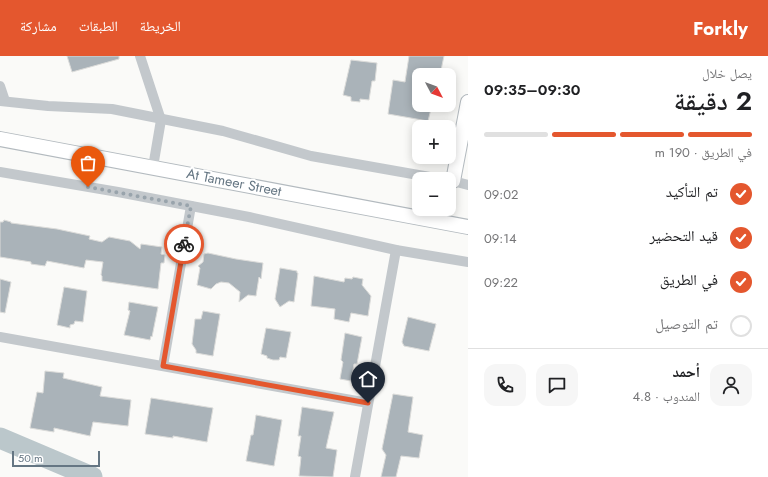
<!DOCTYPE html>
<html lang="ar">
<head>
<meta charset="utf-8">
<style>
	body { margin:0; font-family:Jost,"Noto Naskh Arabic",sans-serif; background:#f6f6f6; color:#202124; direction:rtl; height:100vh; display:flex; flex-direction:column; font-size:15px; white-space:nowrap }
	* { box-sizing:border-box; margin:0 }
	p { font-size:13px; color:#757577 }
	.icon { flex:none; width:22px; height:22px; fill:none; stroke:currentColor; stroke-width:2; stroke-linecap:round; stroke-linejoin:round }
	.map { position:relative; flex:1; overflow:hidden; direction:ltr }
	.side { display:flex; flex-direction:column; background:#fff; width:300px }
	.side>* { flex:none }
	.needle { width:26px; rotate:131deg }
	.fabs { position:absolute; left:412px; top:12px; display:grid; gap:8px }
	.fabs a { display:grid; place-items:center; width:44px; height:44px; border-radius:8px; background:#fff; box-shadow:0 2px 10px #0003; font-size:20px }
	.scale { position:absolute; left:12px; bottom:10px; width:88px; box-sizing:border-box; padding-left:4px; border:2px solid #657683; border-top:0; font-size:11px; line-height:14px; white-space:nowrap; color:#657683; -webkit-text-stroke:3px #fff; paint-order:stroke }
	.pin { position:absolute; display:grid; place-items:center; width:34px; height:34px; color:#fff; margin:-41px -17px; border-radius:50% 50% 50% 0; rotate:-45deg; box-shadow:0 0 4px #0007 }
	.pin .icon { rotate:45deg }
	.courier { position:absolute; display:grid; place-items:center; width:40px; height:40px; margin:-20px; border:3px solid #e4572e; border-radius:50%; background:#fff; color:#222; box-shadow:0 1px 5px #0007 }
	.head em { font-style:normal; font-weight:600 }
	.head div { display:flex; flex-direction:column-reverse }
	.head { display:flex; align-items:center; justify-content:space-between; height:68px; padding:0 16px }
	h1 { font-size:26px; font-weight:600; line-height:30px }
	.bar { display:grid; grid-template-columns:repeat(4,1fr); gap:6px 4px; align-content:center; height:48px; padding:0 16px }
	.bar i { height:5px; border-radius:3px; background:#e0e0e0 }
	.bar .active { background:#e4572e }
	.bar p { grid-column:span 4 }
	.line { display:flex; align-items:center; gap:10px; padding:0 16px; border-top:1px solid #e0e0e0 }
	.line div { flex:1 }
	.round { display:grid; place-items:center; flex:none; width:42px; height:42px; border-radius:12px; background:#f6f6f6 }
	ol { padding:0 16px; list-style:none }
	li { display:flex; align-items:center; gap:12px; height:44px }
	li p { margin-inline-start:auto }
	li .icon { padding:4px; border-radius:50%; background:#e4572e; color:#fff; stroke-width:4 }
	li:last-child { color:#757577 }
	li i { width:22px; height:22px; border:2px solid #e0e0e0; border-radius:50% }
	header { display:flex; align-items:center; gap:24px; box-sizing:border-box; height:56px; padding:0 20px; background:#e4572e; color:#fff }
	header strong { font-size:19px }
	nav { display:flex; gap:22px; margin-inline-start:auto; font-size:14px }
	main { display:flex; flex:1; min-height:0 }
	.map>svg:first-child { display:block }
</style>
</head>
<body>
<header>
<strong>Forkly</strong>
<nav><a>الخريطة</a><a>الطبقات</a><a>مشاركة</a></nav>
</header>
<main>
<section class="side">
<div class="head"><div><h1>2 دقيقة</h1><p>يصل خلال</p></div><em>09:30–09:35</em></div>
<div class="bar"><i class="active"></i><i class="active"></i><i class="active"></i><i></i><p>في الطريق · 190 m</p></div>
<ol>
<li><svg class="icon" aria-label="check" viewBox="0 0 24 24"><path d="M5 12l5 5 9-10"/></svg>تم التأكيد<p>09:02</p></li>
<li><svg class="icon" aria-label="check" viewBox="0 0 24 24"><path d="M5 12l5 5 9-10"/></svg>قيد التحضير<p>09:14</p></li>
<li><svg class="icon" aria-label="check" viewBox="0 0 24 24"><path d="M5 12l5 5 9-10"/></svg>في الطريق<p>09:22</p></li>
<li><i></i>تم التوصيل</li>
</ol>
<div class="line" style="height:72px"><a class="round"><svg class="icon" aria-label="person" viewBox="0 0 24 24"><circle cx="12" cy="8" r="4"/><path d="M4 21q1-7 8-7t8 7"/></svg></a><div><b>أحمد</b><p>المندوب · 4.8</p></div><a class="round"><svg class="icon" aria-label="chat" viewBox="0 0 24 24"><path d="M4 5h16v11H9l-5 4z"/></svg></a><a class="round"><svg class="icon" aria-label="phone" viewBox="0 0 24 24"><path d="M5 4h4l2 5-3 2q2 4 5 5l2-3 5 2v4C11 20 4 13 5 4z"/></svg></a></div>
</section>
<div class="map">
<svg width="468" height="421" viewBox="0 0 468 421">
	<rect width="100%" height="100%" fill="#fafaf8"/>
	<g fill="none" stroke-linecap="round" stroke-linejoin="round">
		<path stroke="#bbc7cb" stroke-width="21" d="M0 382 92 421"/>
	</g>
	<g fill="#aab3b9" stroke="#dcdcda">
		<path d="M67 0H119V3L72 16Z"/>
		<path d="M409 0H444L440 19H419V49H432L428 65 388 58 393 24 405 26Z"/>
		<path d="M351 4 377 7 375 25H372L369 44 360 43V46L351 45V41L343 39Z"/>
		<path d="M4 164 11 166V167L57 173 90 180 89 183 102 186 109 181 130 185 140 193 141 188 162 191 161 198 165 199 164 207H161L158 233 102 225V220L101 219 103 206 86 204 84 212 47 205 45 210 31 208V206L0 201V166H3Z"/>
		<path d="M208 197 236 203 263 207 261 223 259 221 256 240 248 239 239 246 240 236 229 227 221 226 216 228 211 233 197 229 200 212 198 210 203 206 204 198Z"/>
		<path d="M280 212 297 215V217H298L294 246 289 245 280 251 275 243Z"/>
		<path d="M314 220 344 226 345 222 352 223 353 221 363 223 362 229 371 240 368 260 351 257 349 266 334 263 335 253 311 250Z"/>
		<path d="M0 223 11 226 5 257 0 256Z"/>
		<path d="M64 231 87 235 83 266 75 265 74 268 70 269V272L57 269Z"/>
		<path d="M129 246 158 251 152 281 151 280 150 284 124 279 130 255 128 254Z"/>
		<path d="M203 255 220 258 213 300 196 297V294L192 288 195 263H201Z"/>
		<path d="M408 261 436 268 429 295 404 290 402 286Z"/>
		<path d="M266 272 291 276 286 302 280 301 279 304H273L267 302V300L261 298Z"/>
		<path d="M345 277 362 281 357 308H354L351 325 340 323 343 306 341 304Z"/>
		<path d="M45 315 64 317 63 322 102 331 100 340 131 344 128 370 93 366 90 380 54 372V376L30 372 37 336 43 337Z"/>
		<path d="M393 338 413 341 408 376 423 379 419 402 401 400 396 421H381L386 399 382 393Z"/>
		<path d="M151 342 213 352 207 386 173 380V382L145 378Z"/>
		<path d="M302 351 334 356 326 392 337 394 333 421 299 420 301 401 298 400 301 380H298Z"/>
		<path d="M256 359 282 364 274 410 246 405 251 379H253Z"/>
	</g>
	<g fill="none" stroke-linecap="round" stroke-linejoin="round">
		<g stroke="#b3babf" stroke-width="16">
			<g id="secondary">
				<path d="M0 83 468 171"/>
				<path d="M453 125 468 46"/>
			</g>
		</g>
		<g stroke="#c3c8cc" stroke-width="10">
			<path d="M140 0 161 64 153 111"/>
			<path d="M0 30 5 45"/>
			<path d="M0 45 48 50 112 53 223 75 311 100 441 123"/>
			<path d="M0 116 118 136 249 161 396 194 468 206"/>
			<path d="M449 124 468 129"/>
			<path d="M0 281 368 347"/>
			<path d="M163 310 191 150"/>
			<path d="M355 421 396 194"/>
		</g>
		<use href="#secondary" stroke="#fff" stroke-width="14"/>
	</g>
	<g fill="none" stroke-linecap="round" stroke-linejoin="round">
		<path stroke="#99a4ac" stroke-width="4" stroke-dasharray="0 7.2" d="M88 131 191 150 184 188"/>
		<path stroke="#e4572e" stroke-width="5" d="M184 188 163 310 368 347"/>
	</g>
	<g text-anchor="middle" stroke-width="4" stroke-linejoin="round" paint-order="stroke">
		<g font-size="14" fill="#657683" stroke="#fff">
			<text transform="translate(234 126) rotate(11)" y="5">At Tameer Street</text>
		</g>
	</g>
</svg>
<div class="fabs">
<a><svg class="needle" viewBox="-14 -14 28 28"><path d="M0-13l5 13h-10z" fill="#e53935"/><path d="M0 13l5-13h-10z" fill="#757577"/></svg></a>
<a>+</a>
<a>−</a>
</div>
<div class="scale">50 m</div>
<div class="pin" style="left:88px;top:131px;background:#ea580c"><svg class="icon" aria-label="bag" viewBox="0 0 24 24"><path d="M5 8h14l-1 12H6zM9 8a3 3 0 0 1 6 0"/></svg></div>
<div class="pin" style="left:368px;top:347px;background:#1f2937"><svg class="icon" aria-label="home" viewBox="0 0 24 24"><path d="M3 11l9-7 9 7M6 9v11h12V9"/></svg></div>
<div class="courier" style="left:184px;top:188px"><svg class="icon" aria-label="bike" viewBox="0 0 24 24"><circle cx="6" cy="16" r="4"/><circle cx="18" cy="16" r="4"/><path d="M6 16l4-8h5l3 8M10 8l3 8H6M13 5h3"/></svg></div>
</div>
</main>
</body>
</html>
